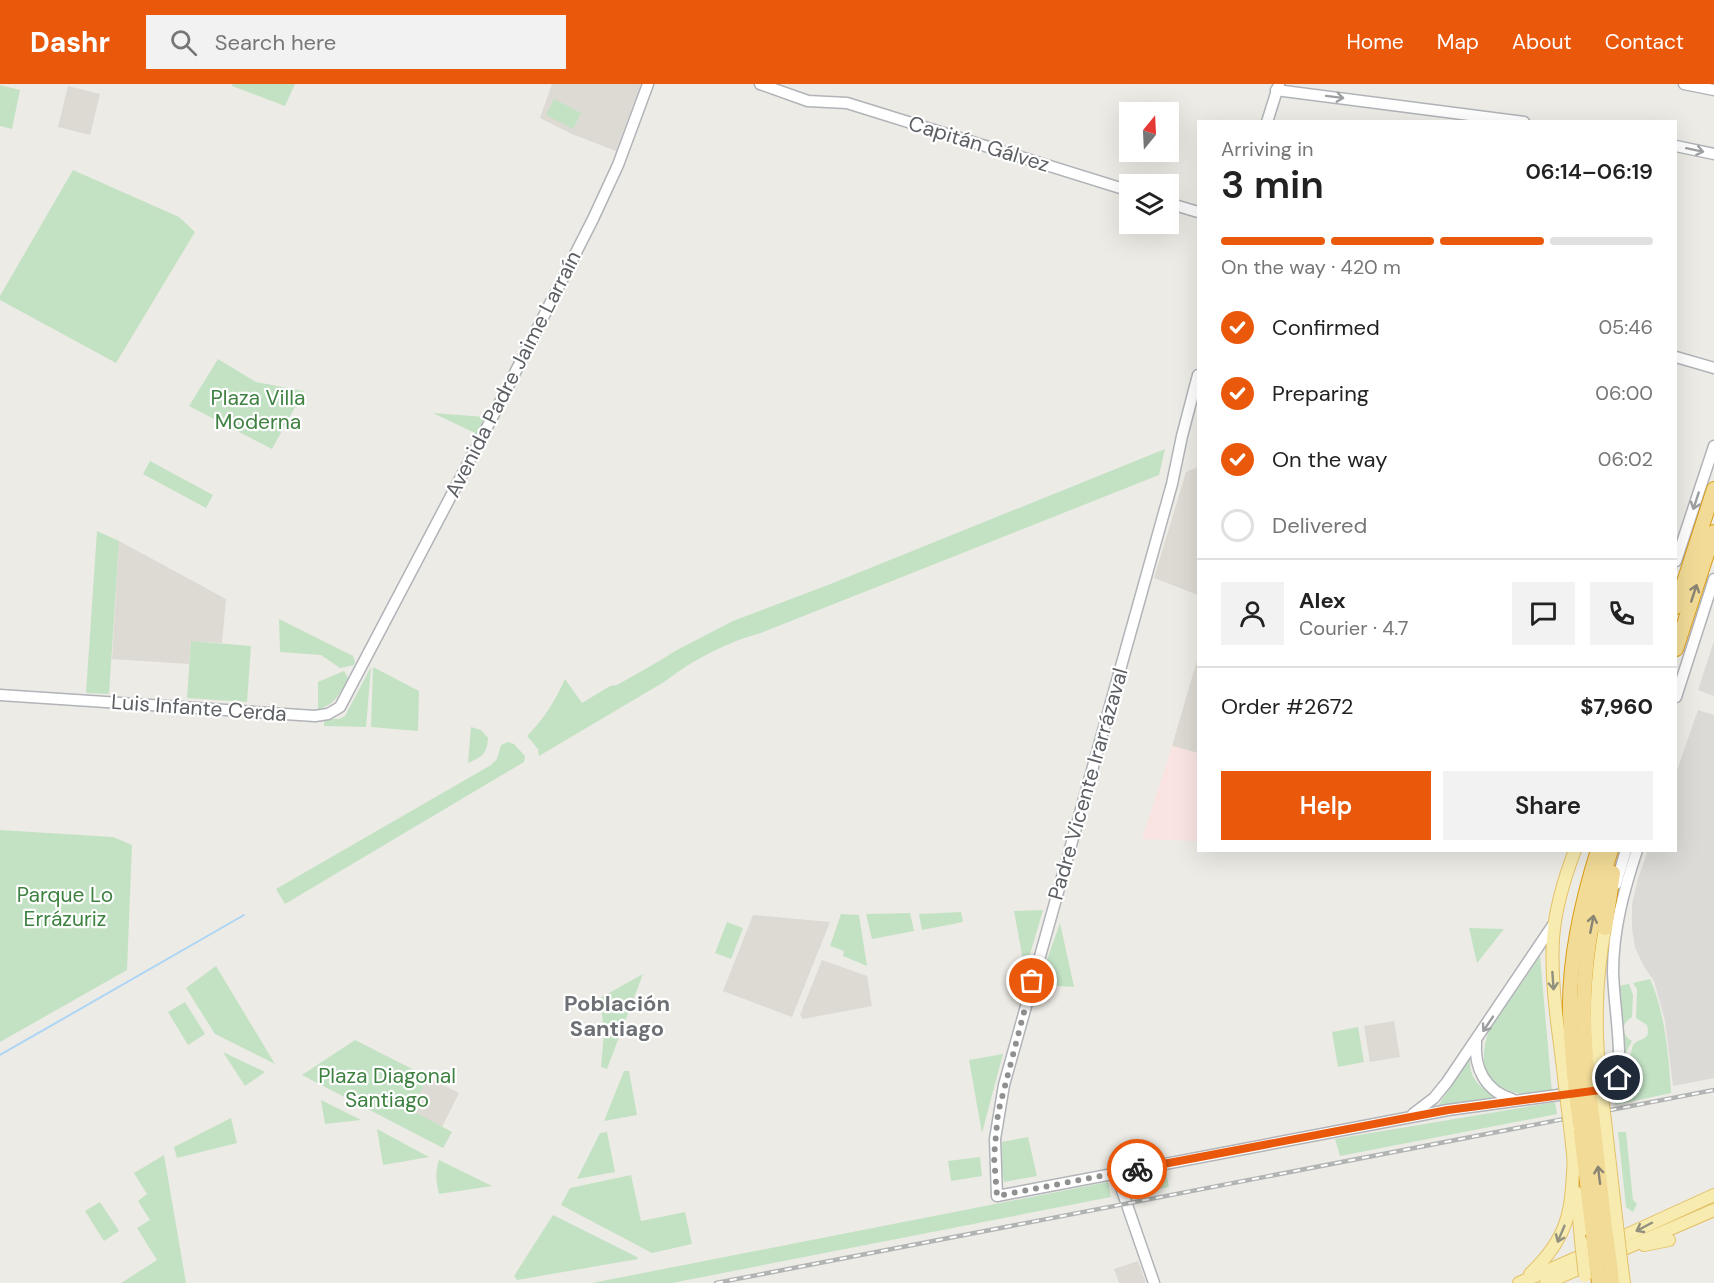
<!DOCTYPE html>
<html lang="en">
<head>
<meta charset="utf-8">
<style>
	body { margin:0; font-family:"DM Sans",sans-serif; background:#f2f2f2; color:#222; height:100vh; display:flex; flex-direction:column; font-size:22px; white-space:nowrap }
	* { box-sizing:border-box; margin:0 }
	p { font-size:20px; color:#767676 }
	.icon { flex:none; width:33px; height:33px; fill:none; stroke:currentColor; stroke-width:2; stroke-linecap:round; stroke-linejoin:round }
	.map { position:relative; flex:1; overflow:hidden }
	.side { position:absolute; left:1197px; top:36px; width:480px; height:732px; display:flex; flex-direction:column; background:#fff; border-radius:0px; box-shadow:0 6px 24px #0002 }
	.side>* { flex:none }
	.needle { width:39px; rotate:18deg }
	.controls { position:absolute; left:1119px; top:18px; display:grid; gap:12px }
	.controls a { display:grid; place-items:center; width:60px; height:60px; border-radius:0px; background:#fff; box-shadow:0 6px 24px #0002; font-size:30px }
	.pin { position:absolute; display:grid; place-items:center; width:51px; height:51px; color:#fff; margin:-26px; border:3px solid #fff; border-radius:50%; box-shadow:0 2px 6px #0007 }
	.courier { position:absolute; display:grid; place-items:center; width:60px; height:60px; margin:-30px; border:4px solid #ea580c; border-radius:50%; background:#fff; color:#222; box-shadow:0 2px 8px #0007 }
	.head em { font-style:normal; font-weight:600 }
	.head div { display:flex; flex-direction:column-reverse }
	.head { display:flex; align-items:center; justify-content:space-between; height:102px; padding:0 24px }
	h1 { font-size:39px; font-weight:600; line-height:45px }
	.bar { display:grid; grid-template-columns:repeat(4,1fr); gap:9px 6px; align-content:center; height:72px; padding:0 24px }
	.bar i { height:8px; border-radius:4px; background:#e0e0e0 }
	.bar .selected { background:#ea580c }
	.bar p { grid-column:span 4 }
	.line { display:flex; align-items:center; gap:15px; padding:0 24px; border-top:2px solid #e0e0e0 }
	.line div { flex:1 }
	.round { display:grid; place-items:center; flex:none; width:63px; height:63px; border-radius:0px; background:#f2f2f2 }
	ol { padding:0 24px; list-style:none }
	li { display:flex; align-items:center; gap:18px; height:66px }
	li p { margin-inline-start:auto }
	li .icon { padding:6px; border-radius:50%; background:#ea580c; color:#fff; stroke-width:4 }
	li:last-child { color:#767676 }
	li i { width:33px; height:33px; border:3px solid #e0e0e0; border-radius:50% }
	.cta { display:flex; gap:12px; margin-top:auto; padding:12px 24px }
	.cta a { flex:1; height:69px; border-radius:0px; background:#ea580c; color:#fff; font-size:24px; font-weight:600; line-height:69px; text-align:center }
	.cta a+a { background:#f2f2f2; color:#222 }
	header { display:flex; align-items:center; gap:36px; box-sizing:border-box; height:84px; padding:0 30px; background:#ea580c; color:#fff }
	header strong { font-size:28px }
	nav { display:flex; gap:33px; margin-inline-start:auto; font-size:21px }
	.search { width:420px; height:54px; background:#f2f2f2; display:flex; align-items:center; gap:15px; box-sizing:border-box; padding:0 21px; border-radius:0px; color:#767676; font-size:22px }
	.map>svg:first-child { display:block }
</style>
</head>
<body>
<header>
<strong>Dashr</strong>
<div class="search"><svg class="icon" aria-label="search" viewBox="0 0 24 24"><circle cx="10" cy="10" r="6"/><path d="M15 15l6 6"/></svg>Search here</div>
<nav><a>Home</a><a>Map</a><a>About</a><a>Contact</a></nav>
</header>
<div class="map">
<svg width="1714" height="1199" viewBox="0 0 1714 1199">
	<rect width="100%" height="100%" fill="#edebe5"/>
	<g fill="#dcdad7">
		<path d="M1714 557V612L1698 606Z"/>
		<path d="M1698 626 1714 631V994L1673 1002 1665 937 1654 897 1643 881 1635 863 1632 844V820L1638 794 1648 767 1676 766V689Z"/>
	</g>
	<g fill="#dddad3">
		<path d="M552 0H641L616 67 572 50 540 34Z"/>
		<path d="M68 2 100 10 90 51 58 43Z"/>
		<path d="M1198 383V511L1154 494 1186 388Z"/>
		<path d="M119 457 226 515 222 559 191 557 189 580 112 575Z"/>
		<path d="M1198 573V669L1172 662Z"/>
		<path d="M753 831 830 838 792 933 723 907Z"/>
		<path d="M822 876 867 892 872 922 803 935 800 931Z"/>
		<path d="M1394 937 1400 973 1370 978 1364 942Z"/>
		<path d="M428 993 459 1009 442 1043 410 1026Z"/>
		<path d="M1138 1177 1146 1199H1119L1114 1185Z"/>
	</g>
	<path fill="#f9e4e2" d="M1172 662 1198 669V757L1142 755Z"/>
	<g fill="#c3e2c4">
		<path d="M233 0H295L285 22 232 2Z"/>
		<path d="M0 1 20 6 12 45 0 42Z"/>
		<path d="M554 15 581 29 573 45 546 31Z"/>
		<path d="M73 86 179 133 195 148 116 279 0 216V212Z"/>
		<path d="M218 275 256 298 304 307 272 365 189 322Z"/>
		<path d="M433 329 485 333 477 350Z"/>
		<path d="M1165 365 1159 391 761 549C727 558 692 576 664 598L539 672 538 665 527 652C544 635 555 617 565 595L582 619 610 602 617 601 661 576 675 567 733 537 833 499Z"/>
		<path d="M150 377 213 411 206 424 143 390Z"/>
		<path d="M97 447 119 457 109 610 86 609Z"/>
		<path d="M279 535 353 572 355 578 354 581 340 584 321 571 280 568Z"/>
		<path d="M191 557 251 562 247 618 187 614Z"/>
		<path d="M371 583 366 643 324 642V635H339L345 632Z"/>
		<path d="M373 583 419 607 418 647 371 643Z"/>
		<path d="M344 587 348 594C340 609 336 620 318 626V598Z"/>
		<path d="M471 643 481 646 488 654C487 670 482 673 468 679Z"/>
		<path d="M508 658 514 660 525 672 524 678 285 820 276 805 491 681 497 675 501 661Z"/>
		<path d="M0 746 113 753 132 761 127 886 0 958Z"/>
		<path d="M1043 826 1025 887 1014 827Z"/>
		<path d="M961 828 963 838 922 846 919 830Z"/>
		<path d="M910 829 914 847 872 855 866 830Z"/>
		<path d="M841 830 859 831 867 882 843 872 844 867 830 862Z"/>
		<path d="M727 838 743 844 731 875 715 869Z"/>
		<path d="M1060 839 1074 903 1038 901Z"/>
		<path d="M1469 844 1504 845 1477 879Z"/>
		<path d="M1540 872 1552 1008C1543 1009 1533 1011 1524 1010 1485 1006 1477 979 1489 946Z"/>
		<path d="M216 882 275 980 215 950 186 904Z"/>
		<path d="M643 890 607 985 601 983 604 948 600 914Z"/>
		<path d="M1650 895C1665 928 1669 973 1671 1009L1615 1021V1014C1634 1009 1627 977 1633 961 1641 952 1651 958 1647 941L1636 934 1637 905 1633 899Z"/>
		<path d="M1629 900 1633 911 1632 933C1621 939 1621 951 1632 957L1626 968 1625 984 1618 902Z"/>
		<path d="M185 918 205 950 188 961 168 928Z"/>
		<path d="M1358 943 1364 978 1338 983 1332 948Z"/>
		<path d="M355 956 428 993 411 1026 452 1048 443 1064 302 991Z"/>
		<path d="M223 968 265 988 245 1002Z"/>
		<path d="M1003 970 982 1049 969 976Z"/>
		<path d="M1470 975C1469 995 1480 1004 1497 1013L1437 1023Z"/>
		<path d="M624 987H629L637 1031 604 1037Z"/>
		<path d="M321 1016 361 1036 325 1040Z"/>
		<path d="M1555 1018 1557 1030 1340 1072 1335 1055Z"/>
		<path d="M231 1034 237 1059 177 1074 174 1063Z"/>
		<path d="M377 1045 429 1073 383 1081Z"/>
		<path d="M607 1048 615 1088 577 1095 600 1049Z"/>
		<path d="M1618 1048H1626L1633 1116 1637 1120 1633 1128 1626 1123Z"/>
		<path d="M1028 1053 1037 1092 1004 1098 1001 1079 1002 1058Z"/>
		<path d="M164 1071 186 1199H121L157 1176 137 1144 150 1136 138 1117 147 1110 134 1089Z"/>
		<path d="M980 1073 982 1092 951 1097 948 1077Z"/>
		<path d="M439 1076 492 1102 439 1110C436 1098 435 1088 439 1076Z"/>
		<path d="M1166 1087 1169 1103 1127 1112 1124 1096Z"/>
		<path d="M631 1091 641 1137 685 1128 692 1160 652 1169 561 1121 570 1104Z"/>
		<path d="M1108 1098 1111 1113 672 1199H592Z"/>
		<path d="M100 1118 119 1147 104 1157 85 1127Z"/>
		<path d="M553 1131 637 1173 638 1175 517 1196 514 1192Z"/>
	</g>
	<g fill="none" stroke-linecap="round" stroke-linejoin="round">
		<path stroke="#acd5f6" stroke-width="2" d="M0 971 244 831"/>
		<g stroke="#b1b3b8" stroke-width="13">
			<g id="secondary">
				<path d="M760 0 808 17 847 19 1130 107"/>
				<path d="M1684 0 1714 6"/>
				<path d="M1276 6 1524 38"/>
				<path d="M1267 38 1279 0"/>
				<path d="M1676 62 1714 70"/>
				<path d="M1168 119 1198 128"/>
				<path d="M1676 273 1714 284"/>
				<path d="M1198 291 1182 352 1172 400 1004 1001 995 1055 997 1112 1448 1026 1573 1009"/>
				<path d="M1676 477 1714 362"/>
				<path d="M0 611 315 632 328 630 340 623 494 330 593 135 618 81 648 0"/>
				<path d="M1676 613 1714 495"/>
				<path d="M1616 800 1626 766"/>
				<path d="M1476 958C1474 985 1486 1007 1512 1015"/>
				<path d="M1595 1007C1608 1005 1616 1003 1619 989 1621 956 1614 921 1613 888 1613 845 1624 806 1637 766"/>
				<path d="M1413 1030 1434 1014 1447 998 1553 841"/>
				<path d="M1116 1089 1154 1199"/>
			</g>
		</g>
		<g stroke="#e3c168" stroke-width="14">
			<g id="primary">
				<path d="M1600 998C1595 944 1595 898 1605 844"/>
				<path d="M1565 1002C1560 953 1550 904 1553 855 1555 824 1564 795 1575 766"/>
				<path d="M1605 1037 1617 1142"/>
				<path d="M1570 1042 1574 1079"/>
				<path d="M1577 1109 1581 1157"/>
				<path d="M1611 1158 1714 1111"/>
				<path d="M1644 1161 1669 1156"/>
				<path d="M1610 1171 1714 1126"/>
				<path d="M1621 1176 1624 1199"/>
				<path d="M1530 1190C1571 1151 1571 1126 1574 1072"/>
				<path d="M1519 1199 1590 1168"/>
				<path d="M1546 1199 1592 1179"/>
			</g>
		</g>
		<g stroke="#db9e17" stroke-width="16">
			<g id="highway">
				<path d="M1676 523 1714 405"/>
				<path d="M1676 565 1714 448"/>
				<path d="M1605 844 1613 789"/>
				<path d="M1588 1000C1586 972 1583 945 1584 917 1585 866 1595 815 1611 766"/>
				<path d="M1575 1001C1573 975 1570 949 1570 922 1570 869 1582 817 1598 766"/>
				<path d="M1593 1038 1605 1144"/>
				<path d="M1580 1040 1593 1150"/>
				<path d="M1610 1180 1612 1199"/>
				<path d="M1597 1185 1599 1199"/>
			</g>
		</g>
		<use href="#secondary" stroke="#fff" stroke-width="10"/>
		<use href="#primary" stroke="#f7ebb0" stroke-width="12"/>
		<use href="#highway" stroke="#f2db97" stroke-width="14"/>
		<g stroke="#b2b3b3" stroke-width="4.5">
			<path id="rail" d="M716 1199 1714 1006"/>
		</g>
		<use href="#rail" stroke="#fff" stroke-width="2" stroke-dasharray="7" stroke-linecap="butt"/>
		<g stroke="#e3c168" stroke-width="14" stroke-linecap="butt">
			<g id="primary-bridge">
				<path d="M1600 998 1605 1037"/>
				<path d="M1565 1002 1570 1042"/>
				<path d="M1617 1142 1621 1176"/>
				<path d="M1581 1157 1585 1192"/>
			</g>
		</g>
		<g stroke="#db9e17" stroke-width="16" stroke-linecap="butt">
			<g id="highway-bridge">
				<path d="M1588 1000 1593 1038"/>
				<path d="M1575 1001 1580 1040"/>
				<path d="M1605 1144 1610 1180"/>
				<path d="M1593 1150 1597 1185"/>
			</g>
		</g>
		<use href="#primary-bridge" stroke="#f7ebb0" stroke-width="12"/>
		<use href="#highway-bridge" stroke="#f2db97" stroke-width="14"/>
	</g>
	<defs><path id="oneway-shaft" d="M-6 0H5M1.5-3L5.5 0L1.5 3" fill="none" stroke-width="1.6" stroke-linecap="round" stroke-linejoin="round" transform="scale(1.5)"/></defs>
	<g stroke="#9d9fa1">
		<use href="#oneway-shaft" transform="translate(1335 13) rotate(7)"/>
		<use href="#oneway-shaft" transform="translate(1695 66) rotate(12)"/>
		<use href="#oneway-shaft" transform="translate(1696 417) rotate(108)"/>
		<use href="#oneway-shaft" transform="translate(1488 940) rotate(124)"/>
	</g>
	<g stroke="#898473">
		<use href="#oneway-shaft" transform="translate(1694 509) rotate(-72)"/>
		<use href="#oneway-shaft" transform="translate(1592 840) rotate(-79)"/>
		<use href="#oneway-shaft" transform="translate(1599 1091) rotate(-97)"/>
	</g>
	<g stroke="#92907e">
		<use href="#oneway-shaft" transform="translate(1553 897) rotate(86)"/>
		<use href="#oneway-shaft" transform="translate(1644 1143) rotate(152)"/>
		<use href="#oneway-shaft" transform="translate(1561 1150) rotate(113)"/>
	</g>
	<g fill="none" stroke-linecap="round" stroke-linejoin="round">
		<path stroke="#8f9090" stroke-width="6" stroke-dasharray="0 10.8" d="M1032 897 998 1029 994 1073 997 1112 1137 1085"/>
		<path stroke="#ea580c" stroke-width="8" d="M1137 1085 1448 1026 1608 1005 1614 1001 1618 994"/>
	</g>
	<g text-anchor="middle" stroke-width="4.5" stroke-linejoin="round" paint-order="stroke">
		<g font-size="21" fill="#5c5f63" stroke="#fff">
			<text transform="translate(979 60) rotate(17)" y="7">Capitán Gálvez</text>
			<text transform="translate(513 290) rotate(-63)" y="7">Avenida Padre Jaime Larraín</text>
			<text transform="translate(199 624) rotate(4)" y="7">Luis Infante Cerda</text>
			<text transform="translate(1088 700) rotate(-74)" y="7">Padre Vicente Irarrázaval</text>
		</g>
		<g font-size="21" fill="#3e8141" stroke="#fff">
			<text x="258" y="321">Plaza Villa<tspan x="258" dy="24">Moderna</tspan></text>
			<text x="65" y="818">Parque Lo<tspan x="65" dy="24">Errázuriz</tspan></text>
			<text x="387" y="999">Plaza Diagonal<tspan x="387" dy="24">Santiago</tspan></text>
		</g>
		<g font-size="22" font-weight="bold" fill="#6d7175" stroke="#fff">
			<text x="617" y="927">Población<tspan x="617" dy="25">Santiago</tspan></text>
		</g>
	</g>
</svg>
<div class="controls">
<a><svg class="needle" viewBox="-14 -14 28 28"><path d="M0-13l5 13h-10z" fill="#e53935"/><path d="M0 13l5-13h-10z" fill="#767676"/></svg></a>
<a><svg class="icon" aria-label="layers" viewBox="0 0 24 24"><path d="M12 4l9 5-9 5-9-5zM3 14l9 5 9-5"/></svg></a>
</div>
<div class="pin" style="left:1032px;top:897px;background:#ea580c"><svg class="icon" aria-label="bag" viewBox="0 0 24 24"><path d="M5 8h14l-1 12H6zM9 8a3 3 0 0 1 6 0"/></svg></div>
<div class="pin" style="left:1618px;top:994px;background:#1f2937"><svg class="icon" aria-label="home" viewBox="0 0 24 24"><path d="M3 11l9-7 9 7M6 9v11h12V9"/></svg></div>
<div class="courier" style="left:1137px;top:1085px"><svg class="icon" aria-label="bike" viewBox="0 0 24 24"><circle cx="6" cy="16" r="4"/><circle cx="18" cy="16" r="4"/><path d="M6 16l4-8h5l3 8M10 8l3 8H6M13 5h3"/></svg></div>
<section class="side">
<div class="head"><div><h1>3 min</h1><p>Arriving in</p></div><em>06:14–06:19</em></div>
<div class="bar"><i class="selected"></i><i class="selected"></i><i class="selected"></i><i></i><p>On the way · 420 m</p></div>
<ol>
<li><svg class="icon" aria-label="check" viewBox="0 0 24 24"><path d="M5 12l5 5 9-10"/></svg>Confirmed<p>05:46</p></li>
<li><svg class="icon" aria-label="check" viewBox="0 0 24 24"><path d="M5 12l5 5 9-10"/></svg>Preparing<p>06:00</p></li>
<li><svg class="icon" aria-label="check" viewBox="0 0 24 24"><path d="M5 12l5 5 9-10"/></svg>On the way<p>06:02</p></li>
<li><i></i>Delivered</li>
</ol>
<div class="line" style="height:108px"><a class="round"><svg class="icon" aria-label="person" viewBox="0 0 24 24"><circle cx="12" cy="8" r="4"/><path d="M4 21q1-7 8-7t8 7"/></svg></a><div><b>Alex</b><p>Courier · 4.7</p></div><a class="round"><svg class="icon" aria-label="chat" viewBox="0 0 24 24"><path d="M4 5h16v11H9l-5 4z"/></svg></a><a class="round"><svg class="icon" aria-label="phone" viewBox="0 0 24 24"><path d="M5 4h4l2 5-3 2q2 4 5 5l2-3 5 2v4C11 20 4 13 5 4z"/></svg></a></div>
<div class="line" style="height:78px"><div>Order #2672</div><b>$7,960</b></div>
<div class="cta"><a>Help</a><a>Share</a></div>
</section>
</div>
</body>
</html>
